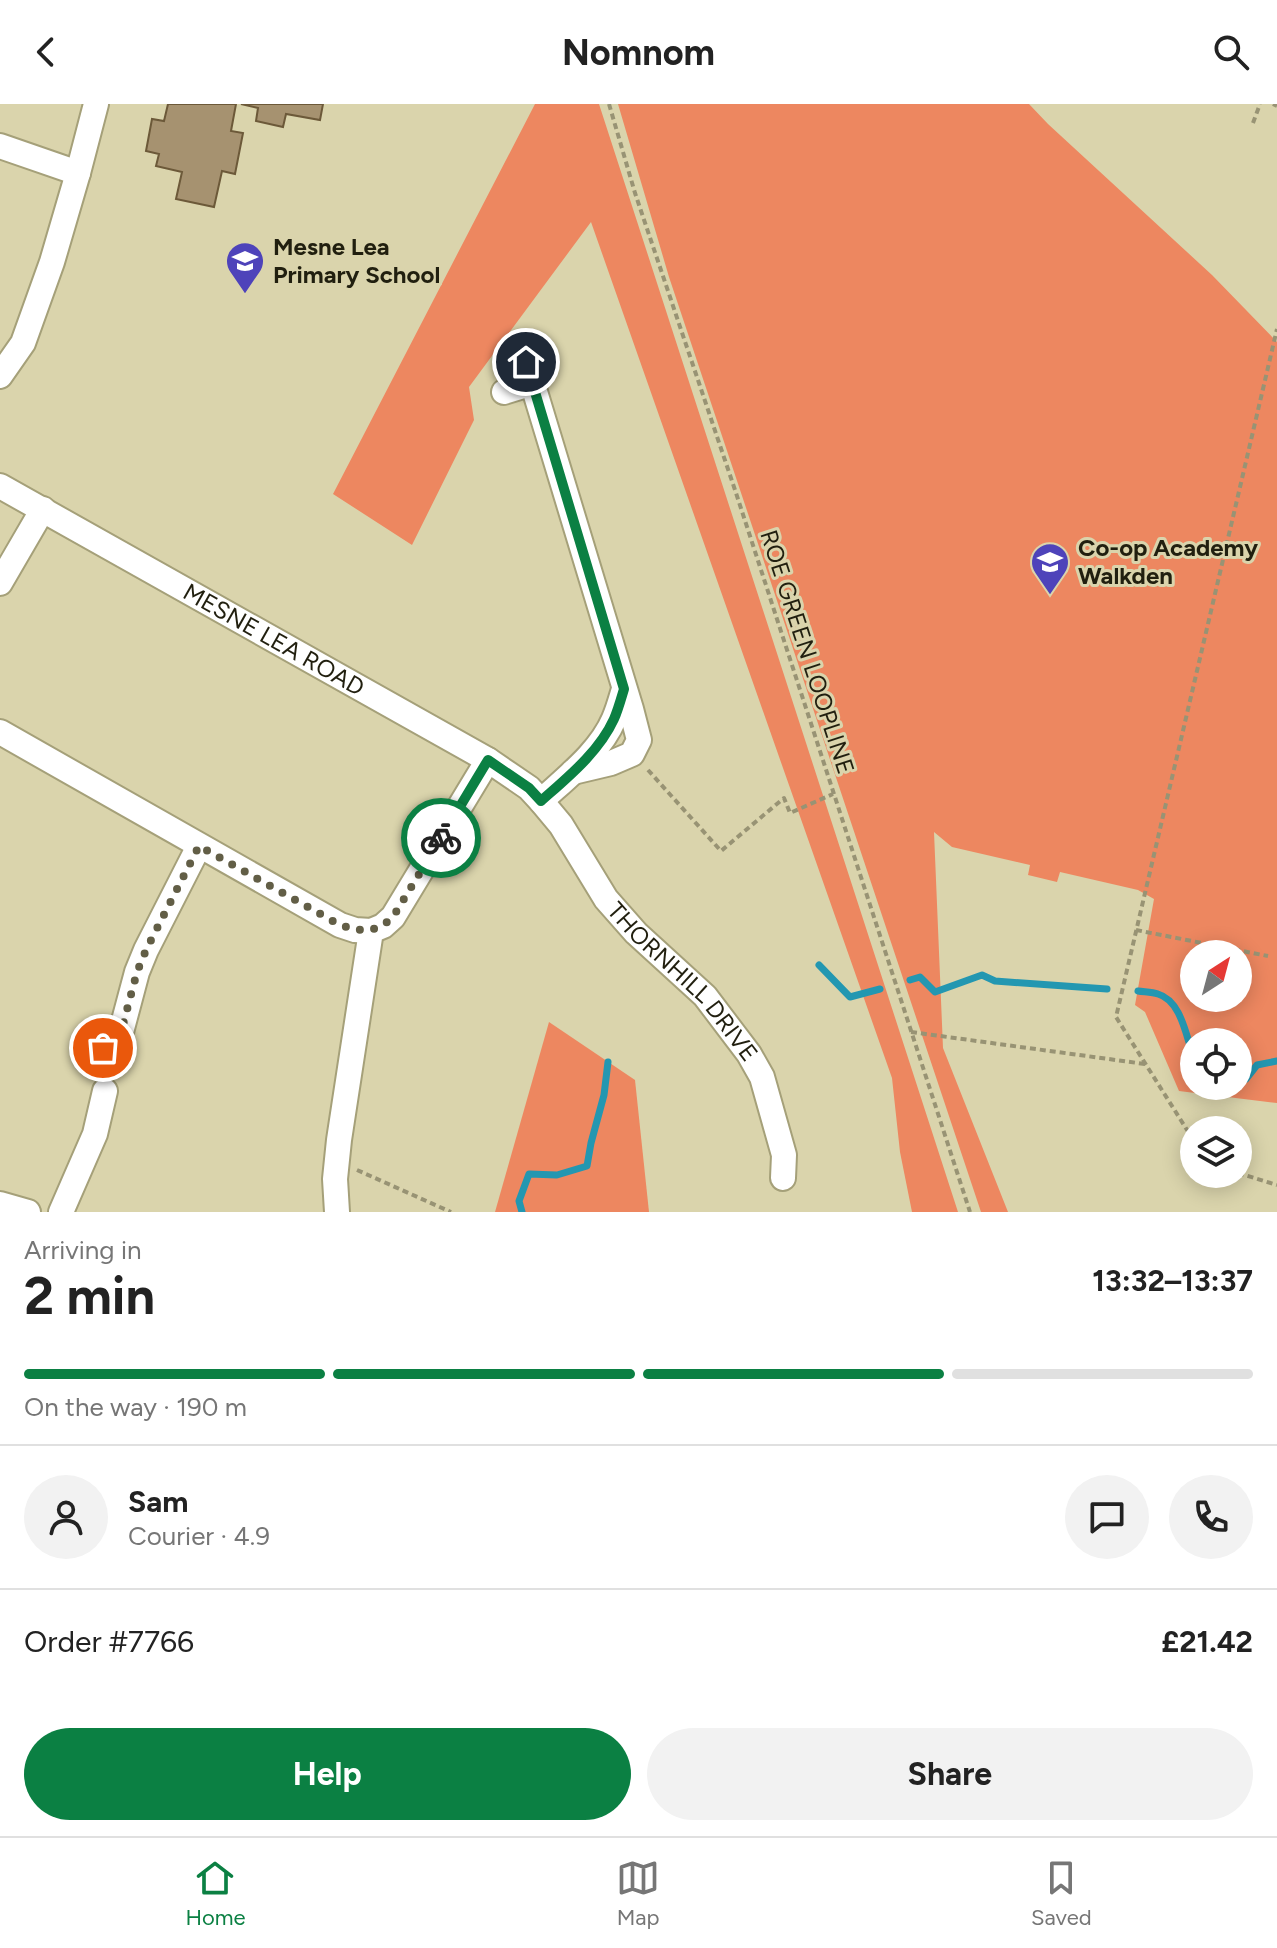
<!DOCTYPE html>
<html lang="en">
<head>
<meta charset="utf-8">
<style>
	body { margin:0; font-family:Figtree,sans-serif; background:#f2f2f2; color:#222; height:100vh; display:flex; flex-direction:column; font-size:30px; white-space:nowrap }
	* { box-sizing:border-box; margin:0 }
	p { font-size:26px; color:#767676 }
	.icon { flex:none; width:44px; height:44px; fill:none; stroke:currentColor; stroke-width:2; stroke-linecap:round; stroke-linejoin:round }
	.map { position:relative; height:1108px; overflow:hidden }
	.side { display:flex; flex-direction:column; background:#fff; flex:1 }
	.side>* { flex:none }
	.needle { width:52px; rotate:36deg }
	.buttons { position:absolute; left:1180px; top:836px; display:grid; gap:16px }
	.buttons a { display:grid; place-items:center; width:72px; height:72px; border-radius:50%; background:#fff; box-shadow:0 4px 20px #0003; font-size:40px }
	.pin { position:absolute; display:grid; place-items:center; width:68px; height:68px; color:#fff; margin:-34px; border:4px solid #fff; border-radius:50%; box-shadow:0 2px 8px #0007 }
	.courier { position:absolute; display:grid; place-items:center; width:80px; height:80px; margin:-40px; border:6px solid #0b8043; border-radius:50%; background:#fff; color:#222; box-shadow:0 2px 10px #0007 }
	.head em { font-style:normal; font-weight:700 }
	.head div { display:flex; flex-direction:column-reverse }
	.head { display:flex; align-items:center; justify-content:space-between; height:136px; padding:0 24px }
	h1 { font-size:52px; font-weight:700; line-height:60px }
	.bar { display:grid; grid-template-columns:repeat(4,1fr); gap:12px 8px; align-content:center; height:96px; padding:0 24px }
	.bar i { height:10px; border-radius:6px; background:#e0e0e0 }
	.bar .selected { background:#0b8043 }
	.bar p { grid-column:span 4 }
	.line { display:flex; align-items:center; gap:20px; padding:0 24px; border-top:2px solid #e0e0e0 }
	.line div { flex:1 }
	.round { display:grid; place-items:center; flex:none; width:84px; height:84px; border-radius:42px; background:#f2f2f2 }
	.action { display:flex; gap:16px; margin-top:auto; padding:16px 24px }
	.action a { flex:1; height:92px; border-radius:48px; background:#0b8043; color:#fff; font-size:32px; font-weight:700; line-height:92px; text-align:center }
	.action a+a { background:#f2f2f2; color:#222 }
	header { display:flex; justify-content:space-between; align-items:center; height:104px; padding:0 24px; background:#fff; font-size:36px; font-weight:700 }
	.tab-bar { display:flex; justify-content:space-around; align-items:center; height:112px; border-top:2px solid #e0e0e0; background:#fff; font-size:22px; color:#767676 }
	.tab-bar a { display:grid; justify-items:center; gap:4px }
	.tab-bar .selected { color:#0b8043 }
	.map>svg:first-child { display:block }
</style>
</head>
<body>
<header><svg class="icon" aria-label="back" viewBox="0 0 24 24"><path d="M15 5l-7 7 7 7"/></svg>Nomnom<svg class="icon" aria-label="search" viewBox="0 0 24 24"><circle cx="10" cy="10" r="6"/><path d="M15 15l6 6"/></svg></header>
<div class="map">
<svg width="1277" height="1108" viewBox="0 0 1277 1108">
	<rect width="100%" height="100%" fill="#dad4ac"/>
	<g fill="#ed8760" fill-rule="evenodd">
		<path d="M535 0H599L958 1108H912L900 1048 892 974 591 118 469 283 474 316 412 441 333 390Z"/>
		<path d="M618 0H1029L1048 20 1212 171 1277 238V999L1179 987 1145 908 1135 901 1154 795 1138 786 1060 768 1057 778 1028 771 1030 761 952 743 934 728 943 944 1008 1108H981L669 173ZM1194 850H1238V894H1194ZM1194 938H1238V982H1194Z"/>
		<path d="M549 918 635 976 649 1108H495Z"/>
	</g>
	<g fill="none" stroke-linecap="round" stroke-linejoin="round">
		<g stroke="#2397b1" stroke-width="7">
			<path d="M819 861 850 893 880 885"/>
			<path d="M910 876 920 873 935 888 982 871 995 877 1107 885"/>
			<path d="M1138 887C1144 888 1152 888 1158 890 1179 896 1185 926 1191 945L1194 947"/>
			<path d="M1238 976 1246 975 1257 961 1277 957"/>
			<path d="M522 1108 519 1097 529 1070 557 1071 587 1062 591 1039 604 991 608 958"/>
		</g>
	</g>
	<g fill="#a69270" stroke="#6c5939" stroke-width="2">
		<path d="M168 0H236L231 27 243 29 235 70 222 67 214 103 176 95 182 68 156 62 159 50 146 47 152 15 164 17Z"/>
		<path d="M241 0H323L320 16 286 10 283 23 256 17 258 4Z"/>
	</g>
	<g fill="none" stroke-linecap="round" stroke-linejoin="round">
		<g stroke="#a5a079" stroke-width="28">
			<g id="minor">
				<path d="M0 42 78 69"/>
				<path d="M526 258 631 605 639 636 632 650 611 659 573 668"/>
				<path d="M0 272 23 239 52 158 78 69 96 0"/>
				<path d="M504 288 533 279"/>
				<path id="s1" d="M0 382 488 656 529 684 541 697 561 721 606 795 636 829 705 892 749 950 762 973 784 1051 783 1074"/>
				<path d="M0 479 43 405"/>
				<path d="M0 628 340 821 355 826 371 827"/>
				<path d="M541 697C567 673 600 648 614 615 618 606 621 595 624 585"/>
				<path d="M116 947 137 868 146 846 199 742"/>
				<path d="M0 1100 28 1108"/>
				<path d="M61 1108 95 1030 105 987"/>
				<path d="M337 1108 335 1075 339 1036 371 827 383 822 393 813 488 656"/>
			</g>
		</g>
		<g stroke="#989374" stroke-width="4" stroke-dasharray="6 4" stroke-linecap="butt">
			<path d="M609 0 635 89 735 386 970 1108"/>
			<path d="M1273 0 1277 2"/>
			<path d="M1253 19 1260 0"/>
			<path d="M648 666 721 747 784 694 790 709 833 690"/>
			<path d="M1136 826 1268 852"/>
			<path d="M911 928 1145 960"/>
			<path d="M1194 1037 1116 913 1277 225"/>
			<path d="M357 1066 451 1108"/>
			<path d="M1238 1069 1277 1081"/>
		</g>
		<use href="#minor" stroke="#fff" stroke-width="24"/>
	</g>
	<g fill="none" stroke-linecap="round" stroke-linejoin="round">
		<path stroke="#625e46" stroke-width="8" stroke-dasharray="0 14.4" d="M103 944 116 947 137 868 146 846 199 742 340 821C363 828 374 830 393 813L441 734"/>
		<path stroke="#0b8043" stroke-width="10" d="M441 734 488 656 529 684 541 697C568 673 599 648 614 615 618 606 621 595 624 585L526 258"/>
	</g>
	<defs>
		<g id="school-pin" transform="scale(2)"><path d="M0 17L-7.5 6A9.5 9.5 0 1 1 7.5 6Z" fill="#4e43ba" stroke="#dad4ac"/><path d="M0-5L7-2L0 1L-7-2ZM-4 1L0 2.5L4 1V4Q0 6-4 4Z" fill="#fff"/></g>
	</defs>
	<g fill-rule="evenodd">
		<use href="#school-pin" x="245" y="157"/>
		<use href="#school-pin" x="1050" y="458"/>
	</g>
	<g text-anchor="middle" stroke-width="6" stroke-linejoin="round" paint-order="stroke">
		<g font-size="24" font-weight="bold" fill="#211f0f" stroke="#dad4ac" text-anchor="start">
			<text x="273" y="151">Mesne Lea<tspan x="273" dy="28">Primary School</tspan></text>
			<text x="1078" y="452">Co-op Academy<tspan x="1078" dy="28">Walkden</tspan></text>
		</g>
		<g font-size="24" fill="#211f0f" stroke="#dad4ac">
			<text dy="8" stroke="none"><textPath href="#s1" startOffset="314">MESNE LEA ROAD</textPath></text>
			<text transform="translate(807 548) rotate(72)" y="8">ROE GREEN LOOPLINE</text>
			<text dy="8" stroke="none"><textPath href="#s1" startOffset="858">THORNHILL DRIVE</textPath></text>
		</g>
	</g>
</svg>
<div class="buttons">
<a><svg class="needle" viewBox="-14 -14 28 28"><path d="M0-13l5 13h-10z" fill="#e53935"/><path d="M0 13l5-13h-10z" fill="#767676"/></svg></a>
<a><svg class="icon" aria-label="locate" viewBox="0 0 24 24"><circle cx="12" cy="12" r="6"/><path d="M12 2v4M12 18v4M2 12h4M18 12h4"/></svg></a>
<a><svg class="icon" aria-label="layers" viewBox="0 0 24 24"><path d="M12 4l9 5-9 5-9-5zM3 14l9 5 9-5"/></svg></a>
</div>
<div class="pin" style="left:103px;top:944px;background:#ea580c"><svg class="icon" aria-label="bag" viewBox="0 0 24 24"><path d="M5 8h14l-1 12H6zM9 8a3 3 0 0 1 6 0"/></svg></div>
<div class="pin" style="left:526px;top:258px;background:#1f2937"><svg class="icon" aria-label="home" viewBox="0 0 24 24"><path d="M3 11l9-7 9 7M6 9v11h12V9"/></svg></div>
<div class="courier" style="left:441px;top:734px"><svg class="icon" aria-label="bike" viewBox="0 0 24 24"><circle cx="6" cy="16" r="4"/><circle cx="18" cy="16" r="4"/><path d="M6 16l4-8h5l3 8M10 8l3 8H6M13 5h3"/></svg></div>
</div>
<section class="side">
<div class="head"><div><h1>2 min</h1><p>Arriving in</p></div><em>13:32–13:37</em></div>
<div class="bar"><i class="selected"></i><i class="selected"></i><i class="selected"></i><i></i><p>On the way · 190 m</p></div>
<div class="line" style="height:144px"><a class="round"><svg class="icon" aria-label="person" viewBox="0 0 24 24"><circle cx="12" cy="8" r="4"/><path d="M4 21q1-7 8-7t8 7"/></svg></a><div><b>Sam</b><p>Courier · 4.9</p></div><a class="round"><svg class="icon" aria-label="chat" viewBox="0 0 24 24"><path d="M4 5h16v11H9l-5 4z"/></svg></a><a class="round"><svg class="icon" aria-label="phone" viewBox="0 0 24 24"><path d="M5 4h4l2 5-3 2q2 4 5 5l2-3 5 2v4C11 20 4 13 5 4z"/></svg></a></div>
<div class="line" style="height:104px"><div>Order #7766</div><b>£21.42</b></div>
<div class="action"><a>Help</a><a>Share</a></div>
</section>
<nav class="tab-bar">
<a class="selected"><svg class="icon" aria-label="home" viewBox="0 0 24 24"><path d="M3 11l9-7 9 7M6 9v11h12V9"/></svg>Home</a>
<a><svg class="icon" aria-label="map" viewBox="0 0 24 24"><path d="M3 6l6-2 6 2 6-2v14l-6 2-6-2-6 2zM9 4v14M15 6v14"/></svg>Map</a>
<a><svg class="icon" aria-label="saved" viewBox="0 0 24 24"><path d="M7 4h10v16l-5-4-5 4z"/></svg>Saved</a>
</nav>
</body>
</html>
